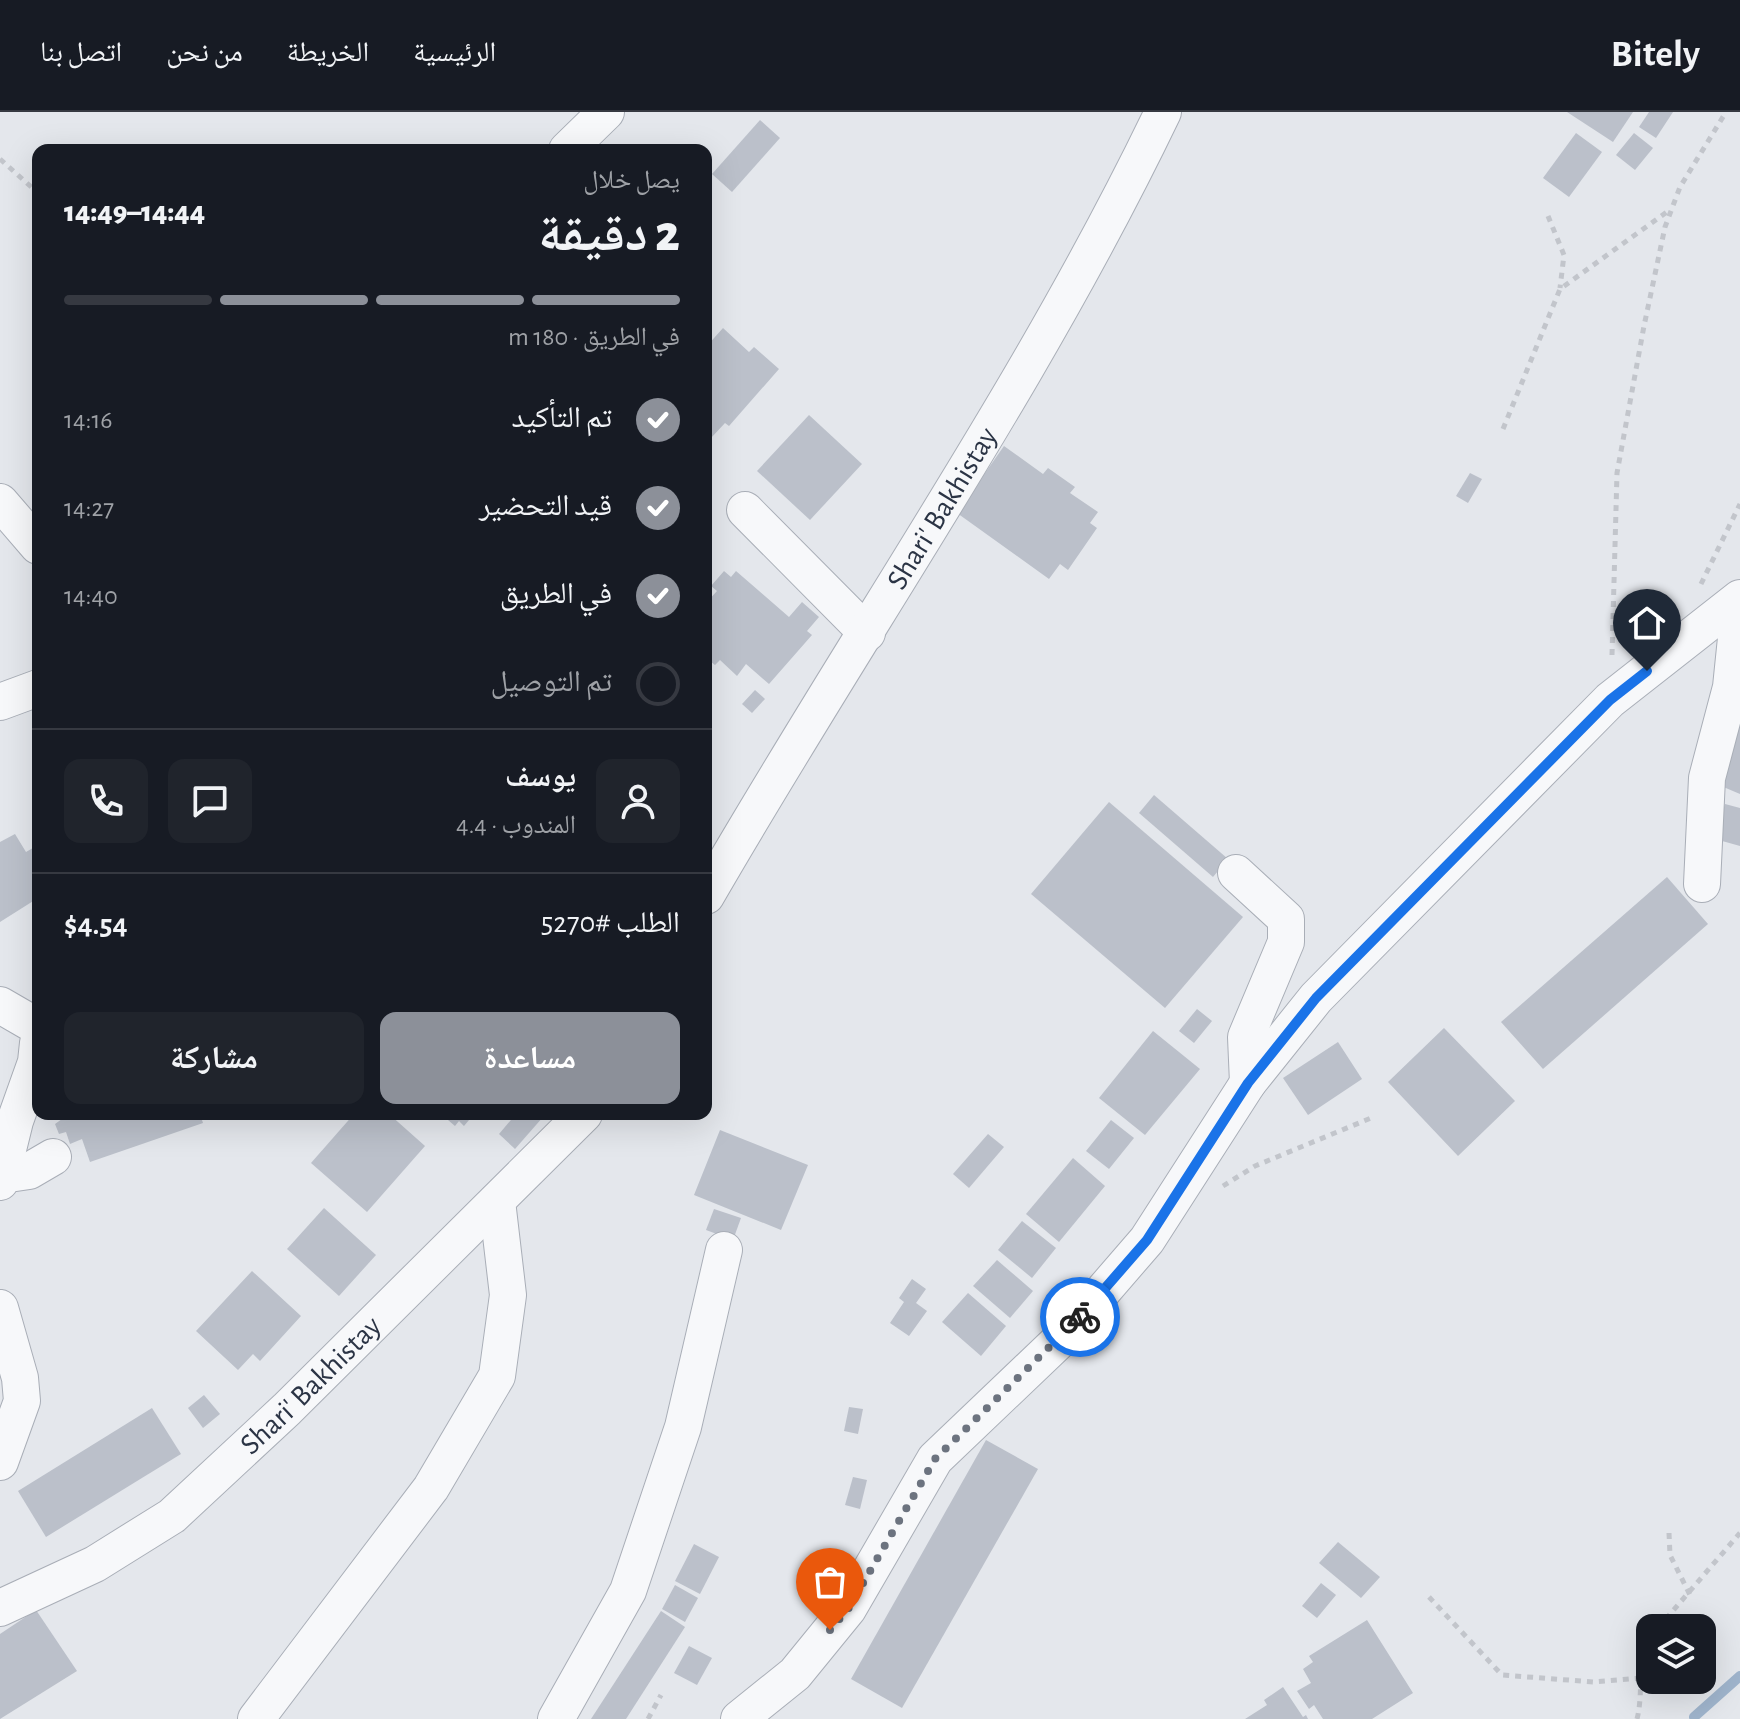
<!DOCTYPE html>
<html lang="ar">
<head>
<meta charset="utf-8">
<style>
	body { margin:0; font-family:"Alegreya Sans","Noto Naskh Arabic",sans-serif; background:#20242c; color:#f1f3f6; direction:rtl; height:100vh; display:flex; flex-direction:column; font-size:30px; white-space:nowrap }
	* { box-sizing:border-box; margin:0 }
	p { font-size:26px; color:#9ea1a6 }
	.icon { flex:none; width:44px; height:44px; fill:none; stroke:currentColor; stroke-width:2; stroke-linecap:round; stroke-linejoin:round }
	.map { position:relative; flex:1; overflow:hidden; direction:ltr }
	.sheet { position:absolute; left:32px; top:32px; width:680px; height:976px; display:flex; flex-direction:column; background:#171b24; border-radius:16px; box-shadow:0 8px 32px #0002; direction:rtl }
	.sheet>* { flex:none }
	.buttons { position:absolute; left:1636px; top:1502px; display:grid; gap:16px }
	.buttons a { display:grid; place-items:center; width:80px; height:80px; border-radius:16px; background:#171b24; box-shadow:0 8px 32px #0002; font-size:40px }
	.pin { position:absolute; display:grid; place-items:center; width:68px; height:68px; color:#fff; margin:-82px -34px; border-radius:50% 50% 50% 0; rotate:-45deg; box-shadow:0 0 8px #0007 }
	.pin .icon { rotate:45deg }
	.courier { position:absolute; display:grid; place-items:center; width:80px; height:80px; margin:-40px; border:6px solid #1a73e8; border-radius:50%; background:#fff; color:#222; box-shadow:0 2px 10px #0007 }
	.head em { font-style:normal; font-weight:800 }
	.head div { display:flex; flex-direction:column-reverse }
	.head { display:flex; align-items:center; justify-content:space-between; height:136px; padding:0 32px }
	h1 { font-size:52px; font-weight:800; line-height:60px }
	.bar { display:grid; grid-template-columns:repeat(4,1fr); gap:12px 8px; align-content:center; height:96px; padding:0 32px }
	.bar i { height:10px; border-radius:6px; background:#363941 }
	.bar .on { background:#8c9099 }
	.bar p { grid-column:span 4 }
	.line { display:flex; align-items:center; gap:20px; padding:0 32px; border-top:2px solid #363941 }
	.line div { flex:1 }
	.round { display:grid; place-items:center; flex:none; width:84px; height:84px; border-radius:16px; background:#20242c }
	ol { padding:0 32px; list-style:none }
	li { display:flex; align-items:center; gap:24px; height:88px }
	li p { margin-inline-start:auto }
	li .icon { padding:8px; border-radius:50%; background:#8c9099; color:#fff; stroke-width:4 }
	li:last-child { color:#9ea1a6 }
	li i { width:44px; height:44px; border:4px solid #363941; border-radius:50% }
	.primary-button { display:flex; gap:16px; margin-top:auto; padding:16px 32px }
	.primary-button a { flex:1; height:92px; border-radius:16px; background:#8c9099; color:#fff; font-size:32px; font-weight:800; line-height:92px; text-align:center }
	.primary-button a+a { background:#20242c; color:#f1f3f6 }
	header { display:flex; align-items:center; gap:48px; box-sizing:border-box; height:112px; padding:0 40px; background:#171b24; border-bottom:2px solid #363941 }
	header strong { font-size:38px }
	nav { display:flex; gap:44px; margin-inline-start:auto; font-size:28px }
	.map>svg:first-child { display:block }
</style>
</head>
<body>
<header>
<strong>Bitely</strong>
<nav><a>الرئيسية</a><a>الخريطة</a><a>من نحن</a><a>اتصل بنا</a></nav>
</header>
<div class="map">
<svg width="1740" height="1607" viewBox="0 0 1740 1607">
	<rect width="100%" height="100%" fill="#e4e7ec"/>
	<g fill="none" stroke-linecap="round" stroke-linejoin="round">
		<path stroke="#9fb4cc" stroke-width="10" d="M1694 1605 1740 1564"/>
	</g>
	<g fill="#bbc0ca">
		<path d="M1567 0H1633L1613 30Z"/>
		<path d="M1649 0H1673L1656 26 1639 15Z"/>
		<path d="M760 8 780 26 732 80 712 62Z"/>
		<path d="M1576 21 1602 40 1569 85 1543 66Z"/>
		<path d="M1634 21 1653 36 1635 58 1616 43Z"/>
		<path d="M723 216 749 240 754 235 779 257 729 314 725 311 711 326 706 322V235Z"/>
		<path d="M809 303 862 352 810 408 757 359Z"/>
		<path d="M1004 334 1043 362 1048 356 1075 375 1070 381 1098 400 1090 411 1097 416 1068 458 1060 452 1049 467 957 401Z"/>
		<path d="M1470 361 1482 367 1468 391 1456 384Z"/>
		<path d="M724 459 731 465 736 459 789 505 802 490 819 505 807 519 812 523 769 572 746 552 737 564 720 548 715 553 706 546V491L717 479 711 474Z"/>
		<path d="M755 578 765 587 752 601 742 592Z"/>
		<path d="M1740 592V682L1714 671Z"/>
		<path d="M1154 683 1228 747 1213 765 1139 701Z"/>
		<path d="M1109 690 1243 805 1165 896 1031 782Z"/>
		<path d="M1725 692 1740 696V734L1715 727Z"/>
		<path d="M15 722 26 740 38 733V786L0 810V730Z"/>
		<path d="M1667 765 1708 812 1543 957 1501 910Z"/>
		<path d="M1197 897 1212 909 1194 931 1179 919Z"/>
		<path d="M1444 916 1515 989 1458 1044 1388 970Z"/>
		<path d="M1153 919 1200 957 1145 1023 1099 986Z"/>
		<path d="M1338 930 1362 967 1308 1003 1283 966Z"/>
		<path d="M69 1002H200L203 1011 90 1050 82 1027 70 1032 66 1020 59 1022 55 1012Z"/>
		<path d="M354 1002H389L425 1034 367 1100 311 1051Z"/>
		<path d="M441 1002H474L464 1014 459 1009 455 1014Z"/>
		<path d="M516 1002 543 1005 515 1037 499 1022Z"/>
		<path d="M1111 1008 1134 1026 1109 1057 1086 1039Z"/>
		<path d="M720 1018 808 1053 781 1118 694 1083Z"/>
		<path d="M988 1022 1004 1035 969 1076 953 1062Z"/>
		<path d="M1073 1046 1105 1074 1059 1130 1026 1102Z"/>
		<path d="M324 1096 376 1143 339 1184 287 1137Z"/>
		<path d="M714 1097 741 1106 733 1128 706 1118Z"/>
		<path d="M1022 1109 1056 1136 1032 1166 998 1138Z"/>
		<path d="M997 1148 1033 1179 1010 1206 973 1174Z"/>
		<path d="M252 1159 301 1204 260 1249 253 1242 238 1258 196 1219Z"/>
		<path d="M912 1167 926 1177 916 1191 927 1199 909 1224 890 1211 904 1190 899 1186Z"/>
		<path d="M968 1181 1006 1214 981 1244 942 1210Z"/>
		<path d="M204 1283 220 1302 203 1316 188 1296Z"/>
		<path d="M849 1295 863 1297 858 1322 844 1319Z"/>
		<path d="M152 1296 181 1342 46 1425 18 1379Z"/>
		<path d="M986 1328 1038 1357 902 1596 851 1567Z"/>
		<path d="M853 1365 867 1368 860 1397 845 1393Z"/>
		<path d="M1338 1430 1380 1465 1361 1486 1319 1451Z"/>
		<path d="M694 1432 719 1445 700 1482 675 1469Z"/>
		<path d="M1321 1471 1336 1483 1317 1506 1302 1494Z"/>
		<path d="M675 1473 698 1486 685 1510 662 1497Z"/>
		<path d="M36 1498 77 1559 0 1607V1522Z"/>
		<path d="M661 1499 685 1515 626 1607H591Z"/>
		<path d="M1367 1508 1413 1581 1372 1607H1323L1314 1593 1309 1597 1297 1579 1311 1571 1303 1557 1313 1550 1309 1544Z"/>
		<path d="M689 1534 712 1546 697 1573 674 1561Z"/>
		<path d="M1283 1575 1303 1605 1306 1603 1308 1607H1245L1267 1593 1264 1588Z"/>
	</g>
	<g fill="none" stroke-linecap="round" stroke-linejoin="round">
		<g stroke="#a9aeb7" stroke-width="38">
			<g id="minor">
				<path d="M567 38 606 0"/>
				<path d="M0 390 38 434"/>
				<path d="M745 398 867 521"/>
				<path d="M0 590 38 576"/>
				<path d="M1236 761 1286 807V830L1246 925 1248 971"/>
				<path d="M1702 772 1707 666 1731 575 1740 487"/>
				<path id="s1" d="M706 784C857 522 1032 273 1163 0"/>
				<path d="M0 893 38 915"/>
				<path d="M2 1063 29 1059 53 1045"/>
				<path d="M0 1070 15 1009 36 950 38 931"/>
				<path d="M0 1196 20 1266 22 1289 0 1350"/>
				<path id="s2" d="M0 1496 95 1452 172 1404 287 1297 584 1002"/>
				<path d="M256 1607 431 1376 497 1264 508 1183 497 1089"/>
				<path d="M556 1607 628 1479 683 1315 724 1138"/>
				<path d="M739 1607 795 1562 848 1497 935 1347 1064 1224 1147 1128 1248 971 1316 886 1610 588 1740 486"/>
			</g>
		</g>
		<g stroke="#c2c5cb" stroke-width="5" stroke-dasharray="6 6" stroke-linecap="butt">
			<path d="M0 47 38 81"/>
			<path d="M1548 104 1564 143 1560 176"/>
			<path d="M1503 317 1560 177 1671 97"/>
			<path d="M1701 472 1740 392"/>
			<path d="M1612 543 1617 361 1644 214 1665 115 1680 75 1726 0"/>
			<path d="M1223 1074 1255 1054 1371 1006"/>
			<path d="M1669 1421 1670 1443 1690 1483"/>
			<path d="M1429 1485 1502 1563 1594 1570 1642 1566"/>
			<path d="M1658 1516 1740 1421"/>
			<path d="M648 1607 661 1583"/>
			<path d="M1637 1607C1644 1580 1636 1550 1650 1526"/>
		</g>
		<use href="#minor" stroke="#f7f8fa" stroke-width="36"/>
	</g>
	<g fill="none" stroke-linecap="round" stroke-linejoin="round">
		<path stroke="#6c737f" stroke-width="8" stroke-dasharray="0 14.4" d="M830 1518 848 1497 935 1347 1080 1205"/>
		<path stroke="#1a73e8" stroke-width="10" d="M1080 1205 1147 1128 1248 971 1316 886 1610 588 1647 559"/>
	</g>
	<g text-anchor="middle" stroke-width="6" stroke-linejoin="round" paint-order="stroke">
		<g font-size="30" fill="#2b3445" stroke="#f4f6f9">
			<text dy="10" stroke="none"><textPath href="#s1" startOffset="454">Shari' Bakhistay</textPath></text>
			<text dy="10" stroke="none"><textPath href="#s2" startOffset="386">Shari' Bakhistay</textPath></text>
		</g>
	</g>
</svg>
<div class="buttons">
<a><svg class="icon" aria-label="layers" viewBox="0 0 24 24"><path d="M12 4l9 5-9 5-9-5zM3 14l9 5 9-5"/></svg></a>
</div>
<div class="pin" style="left:830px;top:1518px;background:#ea580c"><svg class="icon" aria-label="bag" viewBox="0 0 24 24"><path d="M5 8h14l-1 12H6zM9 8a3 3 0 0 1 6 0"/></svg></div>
<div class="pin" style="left:1647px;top:559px;background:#1f2937"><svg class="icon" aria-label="home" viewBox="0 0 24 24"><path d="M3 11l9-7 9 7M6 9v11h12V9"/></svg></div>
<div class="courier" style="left:1080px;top:1205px"><svg class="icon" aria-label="bike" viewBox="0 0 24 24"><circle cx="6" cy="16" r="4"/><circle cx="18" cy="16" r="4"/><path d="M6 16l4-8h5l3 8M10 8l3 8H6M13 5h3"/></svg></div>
<section class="sheet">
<div class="head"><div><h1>2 دقيقة</h1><p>يصل خلال</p></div><em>14:44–14:49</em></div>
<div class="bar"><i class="on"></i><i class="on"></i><i class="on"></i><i></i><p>في الطريق · 180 m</p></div>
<ol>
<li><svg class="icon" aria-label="check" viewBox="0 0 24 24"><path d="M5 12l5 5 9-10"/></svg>تم التأكيد<p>14:16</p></li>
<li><svg class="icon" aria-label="check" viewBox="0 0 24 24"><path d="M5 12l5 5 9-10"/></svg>قيد التحضير<p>14:27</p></li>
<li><svg class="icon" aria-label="check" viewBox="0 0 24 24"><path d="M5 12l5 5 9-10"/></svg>في الطريق<p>14:40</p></li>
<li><i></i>تم التوصيل</li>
</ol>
<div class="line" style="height:144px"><a class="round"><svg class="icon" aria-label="person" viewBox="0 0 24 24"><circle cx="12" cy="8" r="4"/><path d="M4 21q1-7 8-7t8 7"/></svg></a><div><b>يوسف</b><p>المندوب · 4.4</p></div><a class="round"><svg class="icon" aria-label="chat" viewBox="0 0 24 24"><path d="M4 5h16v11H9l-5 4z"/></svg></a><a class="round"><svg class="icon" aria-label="phone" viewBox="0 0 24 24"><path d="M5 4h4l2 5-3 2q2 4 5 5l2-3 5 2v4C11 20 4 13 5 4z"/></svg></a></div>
<div class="line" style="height:104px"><div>الطلب #5270</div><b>$4.54</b></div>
<div class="primary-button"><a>مساعدة</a><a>مشاركة</a></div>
</section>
</div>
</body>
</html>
